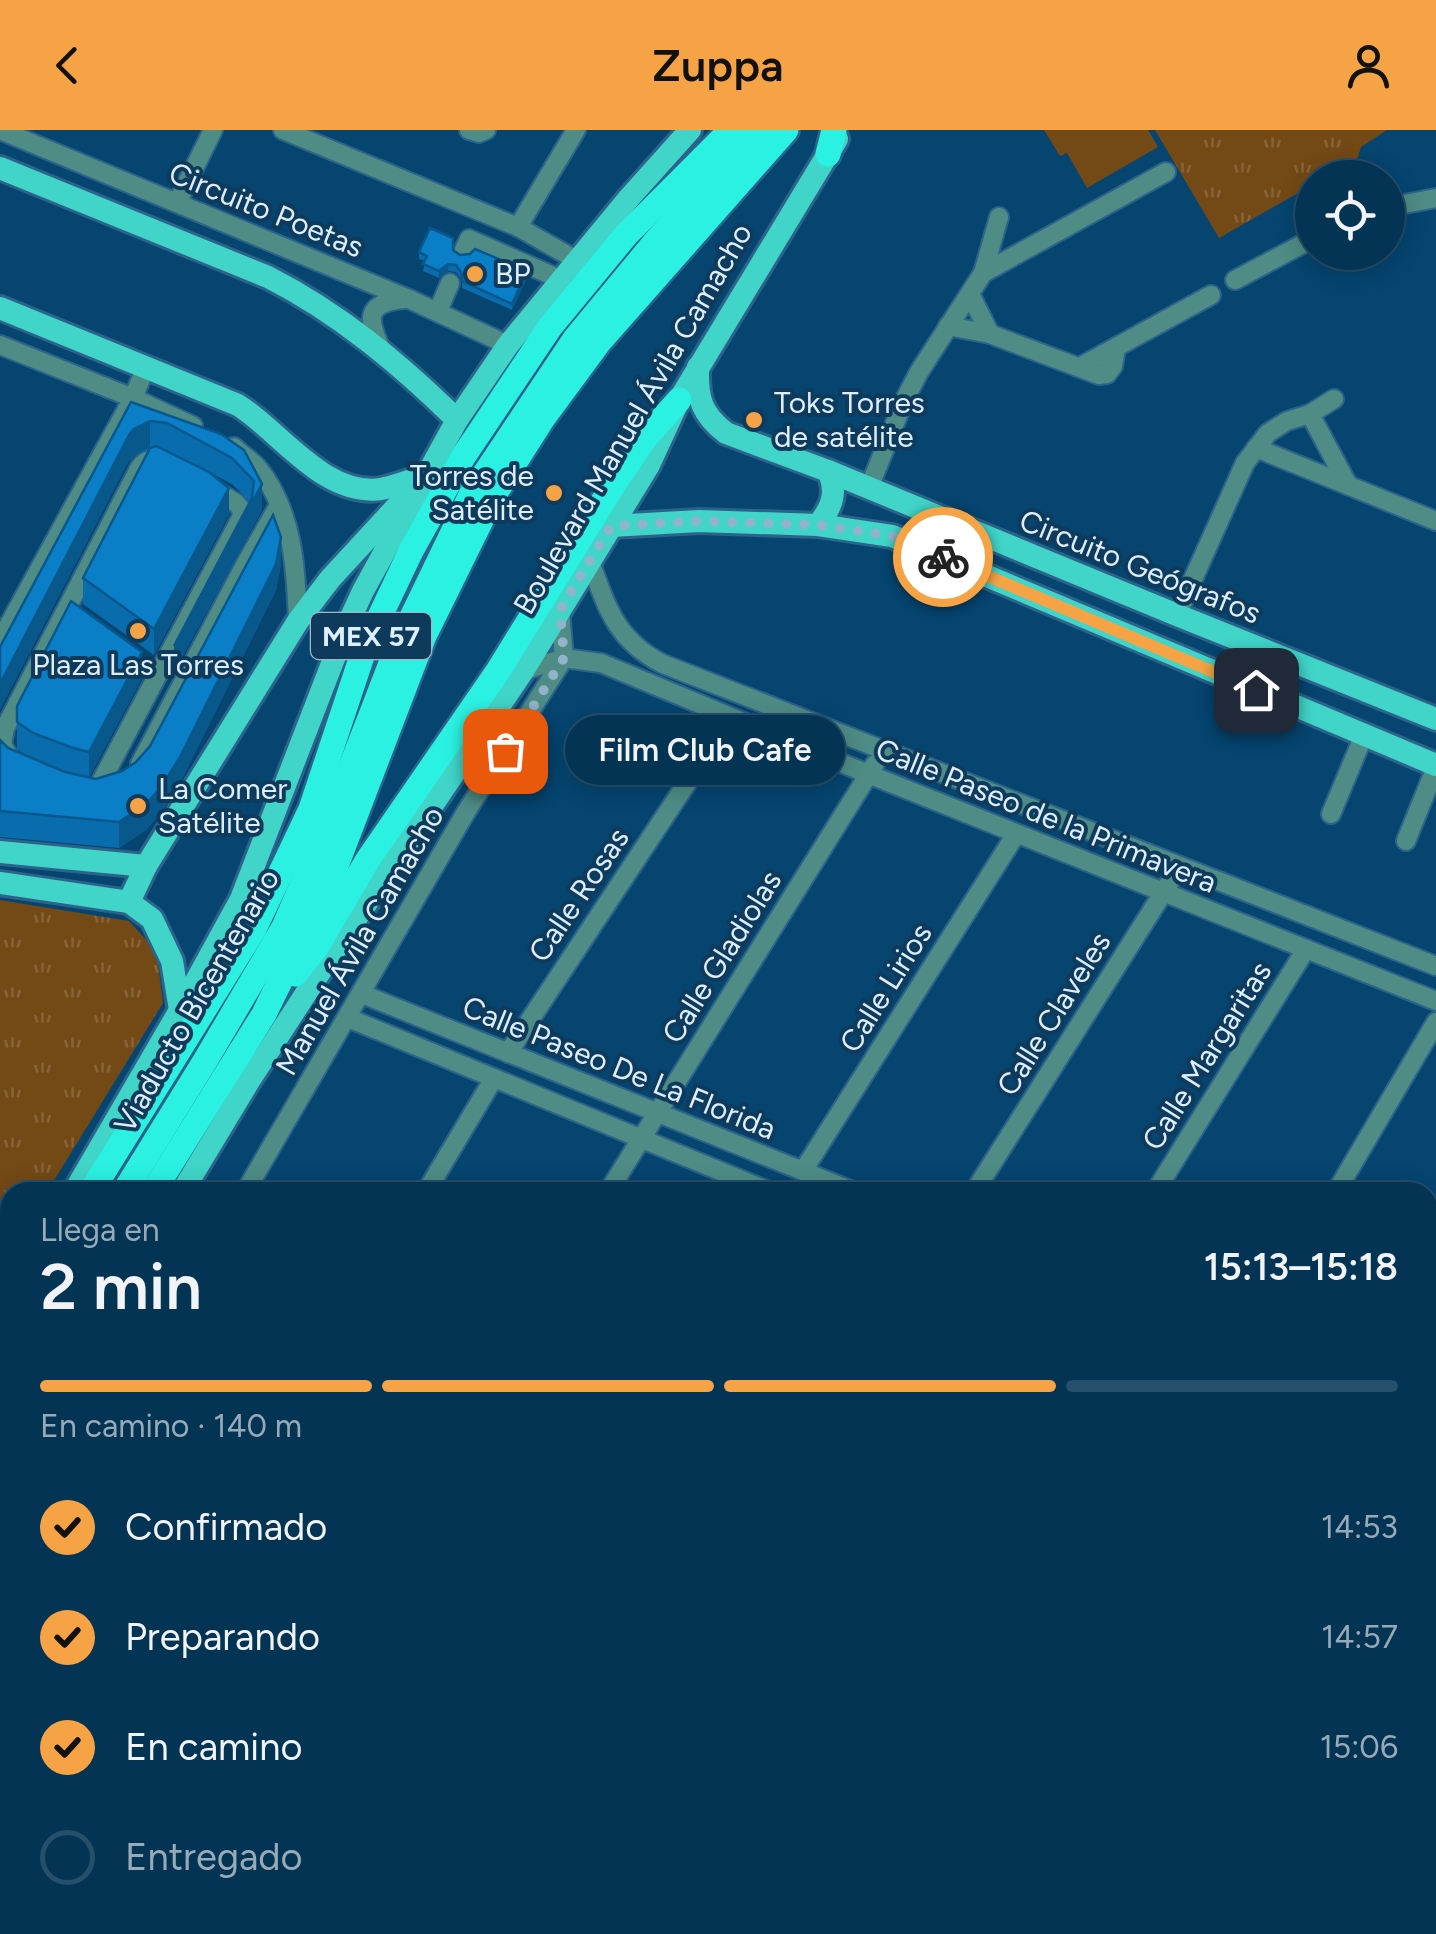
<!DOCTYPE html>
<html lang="es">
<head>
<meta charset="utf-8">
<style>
	body { margin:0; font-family:Figtree,sans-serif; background:#123f5e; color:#f1f3f6; height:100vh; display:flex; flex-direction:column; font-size:38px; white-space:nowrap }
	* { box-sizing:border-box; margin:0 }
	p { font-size:32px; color:#97aab8 }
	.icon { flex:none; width:55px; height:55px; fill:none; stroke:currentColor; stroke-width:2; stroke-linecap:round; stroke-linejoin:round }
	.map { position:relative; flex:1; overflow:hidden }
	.drawer { position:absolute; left:0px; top:1052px; width:1438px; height:752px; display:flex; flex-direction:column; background:#043454; border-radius:30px 30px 0 0; box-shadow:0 5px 25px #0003,0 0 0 2px #254f6b }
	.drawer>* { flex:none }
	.fabs { position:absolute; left:1295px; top:30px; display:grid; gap:20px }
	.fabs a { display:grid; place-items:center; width:110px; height:110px; border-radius:50%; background:#043454; box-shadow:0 5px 25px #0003,0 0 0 2px #254f6b; font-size:50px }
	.pin { position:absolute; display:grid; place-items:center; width:85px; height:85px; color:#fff; margin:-42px; border-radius:20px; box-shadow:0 5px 15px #0006 }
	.courier { position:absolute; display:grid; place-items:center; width:100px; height:100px; margin:-50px; border:8px solid #f5a345; border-radius:50%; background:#fff; color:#222; box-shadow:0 2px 12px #0007 }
	.bubble { position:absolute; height:70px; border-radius:35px; background:#043454; box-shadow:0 5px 25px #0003,0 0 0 2px #254f6b; font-size:32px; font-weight:600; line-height:70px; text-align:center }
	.summary em { font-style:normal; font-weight:600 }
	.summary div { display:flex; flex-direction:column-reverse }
	.summary { display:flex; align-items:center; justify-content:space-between; height:170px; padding:0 40px }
	h1 { font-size:65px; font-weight:600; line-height:75px }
	.bar { display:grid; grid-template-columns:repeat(4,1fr); gap:15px 10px; align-content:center; height:120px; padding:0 40px }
	.bar i { height:12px; border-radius:8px; background:#254f6b }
	.bar .active { background:#f5a345 }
	.bar p { grid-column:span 4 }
	ol { padding:0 40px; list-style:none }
	li { display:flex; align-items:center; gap:30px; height:110px }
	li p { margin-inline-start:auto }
	li .icon { padding:10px; border-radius:50%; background:#f5a345; color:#111; stroke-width:4 }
	li:last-child { color:#97aab8 }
	li i { width:55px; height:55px; border:5px solid #254f6b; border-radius:50% }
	header { display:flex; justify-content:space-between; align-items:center; height:130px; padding:0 40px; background:#f5a345; color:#111; font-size:45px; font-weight:600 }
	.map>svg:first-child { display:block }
</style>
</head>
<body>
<header><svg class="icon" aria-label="back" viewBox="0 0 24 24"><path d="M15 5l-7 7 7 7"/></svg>Zuppa<svg class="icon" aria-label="person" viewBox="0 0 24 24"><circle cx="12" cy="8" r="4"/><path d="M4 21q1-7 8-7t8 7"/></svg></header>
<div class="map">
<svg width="1436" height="1804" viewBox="0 0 1436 1804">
	<defs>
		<pattern id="park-tufts" width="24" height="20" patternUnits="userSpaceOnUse" patternTransform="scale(2.5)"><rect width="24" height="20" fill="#734915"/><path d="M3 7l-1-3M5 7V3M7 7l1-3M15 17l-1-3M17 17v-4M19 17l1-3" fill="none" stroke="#866438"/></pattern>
	</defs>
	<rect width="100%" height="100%" fill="#054570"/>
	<path fill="#734915" d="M1044 0H1148L1158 17 1087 58 1067 23 1060 26Z"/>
	<g fill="url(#park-tufts)">
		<path d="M1155 0H1387L1361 17 1357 30 1326 47 1312 48V55L1219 108Z"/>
		<path d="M0 770 129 791 149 813 158 833 163 873 47 1062H10V1122L0 1138Z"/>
	</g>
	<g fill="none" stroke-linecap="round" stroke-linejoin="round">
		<g stroke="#2c638a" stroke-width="22">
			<g id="minor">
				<path d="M0 0 409 169 508 215"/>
				<path d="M283 0 518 97 578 131"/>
				<path d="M469 0 479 3 486 0"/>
				<path d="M177 73 213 0"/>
				<path d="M1388 77 1436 68"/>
				<path d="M518 97 576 0"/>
				<path d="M464 120 469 109 562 150"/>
				<path d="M983 143 1166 42"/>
				<path d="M1235 150 1312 109"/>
				<path d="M970 164 990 204"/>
				<path d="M438 181 450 153"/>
				<path d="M948 196 990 204 1099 245 1107 244 1113 236 1116 218"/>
				<path d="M0 215 133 268 193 296"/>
				<path d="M382 221C368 191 363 173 404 169"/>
				<path d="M1080 237 1211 165"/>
				<path d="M1310 284 1348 355"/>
				<path d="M234 317C241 324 252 331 258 338 293 381 296 438 298 491"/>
				<path d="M1256 318 1436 391"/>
				<path d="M869 358 903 273 919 242 983 143 999 87"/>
				<path d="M590 431C607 478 616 510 663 534L1436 836"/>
				<path d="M1177 485 1245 333 1268 303 1287 291 1310 284 1334 269"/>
				<path d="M0 511 133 268 146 237"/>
				<path d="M523 541 564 528 601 533 868 644 1436 871"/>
				<path d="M12 631 2 615 5 598 140 337C146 330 151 328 161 330"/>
				<path d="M140 634 246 433 279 375"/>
				<path d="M95 663 241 388 242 380 236 373 210 357"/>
				<path d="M1331 684 1364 605"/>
				<path d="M1406 711 1436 637"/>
				<path d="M362 864 855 1062"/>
				<path d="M348 888 771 1062"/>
				<path d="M508 923 730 588"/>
				<path d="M803 1041 1016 704"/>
				<path d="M245 1062 466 682 564 528 560 480"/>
				<path d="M426 1062 494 948"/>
				<path d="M608 1062 875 634"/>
				<path d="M974 1062 1180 736"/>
				<path d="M1155 1062 1306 819"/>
				<path d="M1336 1062 1436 892"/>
				<path d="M1428 1211 1436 1197"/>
				<path d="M1428 1277 1436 1276"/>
				<path d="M1428 1324 1436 1327"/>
				<path d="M0 1468 10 1452"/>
				<path d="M1428 1486 1436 1485"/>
				<path d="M1428 1591 1436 1586"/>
				<path d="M1428 1628 1436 1623"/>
				<path d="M1428 1745 1436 1744"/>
				<path d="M0 1749 10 1734"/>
				<path d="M149 1804 155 1795"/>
				<path d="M333 1804 339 1795"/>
				<path d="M514 1804 519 1795"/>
				<path d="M698 1804 704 1795"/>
				<path d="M1140 1804 1181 1795"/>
			</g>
		</g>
		<g stroke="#2c638a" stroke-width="28">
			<g id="major">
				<path d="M0 38 268 147C339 183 400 234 457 290"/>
				<path d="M0 178 238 275C281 302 324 367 381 359 396 356 412 350 426 345"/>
				<path d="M698 237C697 268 701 284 726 303L828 341 1177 485 1436 589"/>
				<path d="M818 395C832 377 838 362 828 341"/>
				<path d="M611 396 699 391 818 395 892 406 1436 635"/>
				<path d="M0 722 146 736"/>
				<path d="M0 753 129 772 152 789 172 831 180 880"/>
				<path d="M129 772 146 736 298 491 330 449 400 373"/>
				<path d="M74 1062 180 880 241 769 345 500 363 461 457 290 508 215 629 68 690 0"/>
				<path d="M182 1062 249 951 316 848 523 541 649 335 679 270 837 9"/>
				<path d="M0 1351 10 1335"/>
			</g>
		</g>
		<g stroke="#2c638a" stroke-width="30">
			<g id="highway">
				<path d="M828 24 834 0"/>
				<path d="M295 844 317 816 367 731 498 541 615 352 645 308 679 270"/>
				<path d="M91 1062 254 799 311 679 364 520 411 421 463 327 550 197 626 105 731 0"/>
				<path d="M124 1062 205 931 284 797 332 686 397 518 472 363 575 209 656 111 757 0"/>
				<path d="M153 1062 264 884 334 741 424 506 492 368 543 288 599 212 786 0"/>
				<path d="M0 1197 10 1185"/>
				<path d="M0 1264 10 1248"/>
				<path d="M0 1310 10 1294"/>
			</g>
		</g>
		<use href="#minor" stroke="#4e8c85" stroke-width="18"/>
		<use href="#major" stroke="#40d5c8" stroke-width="22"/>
		<use href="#highway" stroke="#2bf1e2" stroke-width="25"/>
	</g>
	<g fill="#096cac">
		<path d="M453 120 460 125 527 148 512 180 462 158V150L456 142 448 141 439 148 423 141 425 131 419 129V122Z"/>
		<path d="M131 272 221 304 262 354V380L174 542 250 372 232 354 167 320 162 319 229 384 154 525 83 474V448L152 318 134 326 129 331Z"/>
		<path d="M281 434 276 460 180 653 162 682 146 700 119 718 0 707V610L8 618 30 628 17 619V576L142 548 89 647 96 649 122 641 136 632 150 616Z"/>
	</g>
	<g fill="#08588c">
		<path d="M448 134V141L439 148V141Z"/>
		<path d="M527 141V148L512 180V174Z"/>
		<path d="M150 291V317L134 326 129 331 0 580V554L129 305 134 299Z"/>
		<path d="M262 354V380L174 542V516Z"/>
		<path d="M229 358V384L154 525V499Z"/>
		<path d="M281 407V434L276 460 180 653 162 682 146 700 119 718V692Z"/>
		<path d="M142 522V548L89 648V622Z"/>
	</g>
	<g fill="#0b7ec8" stroke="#08588c" stroke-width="2.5">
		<path d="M430 98 453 108V120L460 125 470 124 475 119 527 141 512 174 462 151V144L456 135 448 134 439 141 423 134 427 126 419 122Z"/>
		<path d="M131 272 221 304 244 320 262 354 174 516 252 368 254 351 232 328 167 293 150 291 134 299 129 305 0 554V517Z"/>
		<path d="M156 316 209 342 229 358 154 499 83 448 150 318Z"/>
		<path d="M273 385 281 407 276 434 180 627 162 656 146 674 119 692 0 681V610L8 618 65 642 96 649 122 641 136 632 150 616Z"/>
		<path d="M71 471 142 522 89 622 73 618 33 603 17 592V576Z"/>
	</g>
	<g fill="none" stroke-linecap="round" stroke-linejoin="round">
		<path stroke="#91b3cc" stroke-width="10" stroke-dasharray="0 18" d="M505 621 564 528 560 480 611 396 699 391 818 395 892 406 943 427"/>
		<path stroke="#f5a345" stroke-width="12" d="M943 427 1256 560"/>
	</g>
	<g fill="#f5a345" stroke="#0e3a5c" stroke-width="4">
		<circle cx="475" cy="144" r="10"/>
		<circle cx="754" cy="290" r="10"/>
		<circle cx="554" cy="363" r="10"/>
		<circle cx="138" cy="501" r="10"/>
		<circle cx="138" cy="676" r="10"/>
	</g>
	<g text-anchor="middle" stroke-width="8" stroke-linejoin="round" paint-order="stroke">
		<rect fill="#0e3a5c" stroke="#9fb8cd" stroke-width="2.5" x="311" y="483" width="120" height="46" rx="8"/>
		<g font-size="28" font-weight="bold" fill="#ddeefe">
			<text x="371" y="516">MEX 57</text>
		</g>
		<g font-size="30" fill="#ddeefe" stroke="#0e3a5c">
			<text transform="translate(266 80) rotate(22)" y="10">Circuito Poetas</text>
			<text transform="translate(633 289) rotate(-60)" y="10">Boulevard Manuel Ávila Camacho</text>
			<text transform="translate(1140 437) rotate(22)" y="10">Circuito Geógrafos</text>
			<text transform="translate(1046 686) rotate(22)" y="10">Calle Paseo de la Primavera</text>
			<text transform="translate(579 765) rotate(-56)" y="10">Calle Rosas</text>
			<text transform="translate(360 811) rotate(-60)" y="10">Manuel Ávila Camacho</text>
			<text transform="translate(722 827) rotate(-58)" y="10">Calle Gladiolas</text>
			<text transform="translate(886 858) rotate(-58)" y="10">Calle Lirios</text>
			<text transform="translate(197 871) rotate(-60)" y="10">Viaducto Bicentenario</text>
			<text transform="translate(1054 884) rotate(-58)" y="10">Calle Claveles</text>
			<text transform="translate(1207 926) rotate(-58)" y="10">Calle Margaritas</text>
			<text transform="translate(619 938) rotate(22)" y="10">Calle Paseo De La Florida</text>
		</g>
		<g font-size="30" fill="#ddeefe" stroke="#0e3a5c" text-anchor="start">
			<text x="495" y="154">BP</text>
			<text x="774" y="283">Toks Torres<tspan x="774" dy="34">de satélite</tspan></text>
			<text x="534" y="356" text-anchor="end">Torres de<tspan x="534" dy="34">Satélite</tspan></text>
			<text x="138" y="545" text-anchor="middle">Plaza Las Torres</text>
			<text x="158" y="669">La Comer<tspan x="158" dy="34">Satélite</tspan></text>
		</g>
	</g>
</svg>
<div class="fabs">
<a><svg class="icon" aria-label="locate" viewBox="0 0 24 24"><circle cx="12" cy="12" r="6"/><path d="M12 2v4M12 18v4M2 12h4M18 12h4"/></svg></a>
</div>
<div class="pin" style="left:505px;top:621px;background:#ea580c"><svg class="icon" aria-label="bag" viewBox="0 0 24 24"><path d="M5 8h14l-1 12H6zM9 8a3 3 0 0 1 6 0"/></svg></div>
<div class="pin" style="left:1256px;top:560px;background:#1f2937"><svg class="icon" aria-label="home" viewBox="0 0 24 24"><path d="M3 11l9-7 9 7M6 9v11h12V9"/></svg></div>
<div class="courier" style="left:943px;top:427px"><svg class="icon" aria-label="bike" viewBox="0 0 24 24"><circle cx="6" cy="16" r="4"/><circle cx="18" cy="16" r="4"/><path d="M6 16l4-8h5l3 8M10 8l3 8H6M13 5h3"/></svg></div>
<div class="bubble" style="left:565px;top:585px;width:280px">Film Club Cafe</div>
<section class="drawer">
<div class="summary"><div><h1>2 min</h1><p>Llega en</p></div><em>15:13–15:18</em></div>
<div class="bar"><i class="active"></i><i class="active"></i><i class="active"></i><i></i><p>En camino · 140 m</p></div>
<ol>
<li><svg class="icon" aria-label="check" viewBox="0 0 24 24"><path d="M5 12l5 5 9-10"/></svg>Confirmado<p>14:53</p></li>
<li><svg class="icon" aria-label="check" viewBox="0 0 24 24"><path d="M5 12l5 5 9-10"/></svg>Preparando<p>14:57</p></li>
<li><svg class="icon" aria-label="check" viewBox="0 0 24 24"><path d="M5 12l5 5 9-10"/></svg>En camino<p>15:06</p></li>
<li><i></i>Entregado</li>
</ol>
</section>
</div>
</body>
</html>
